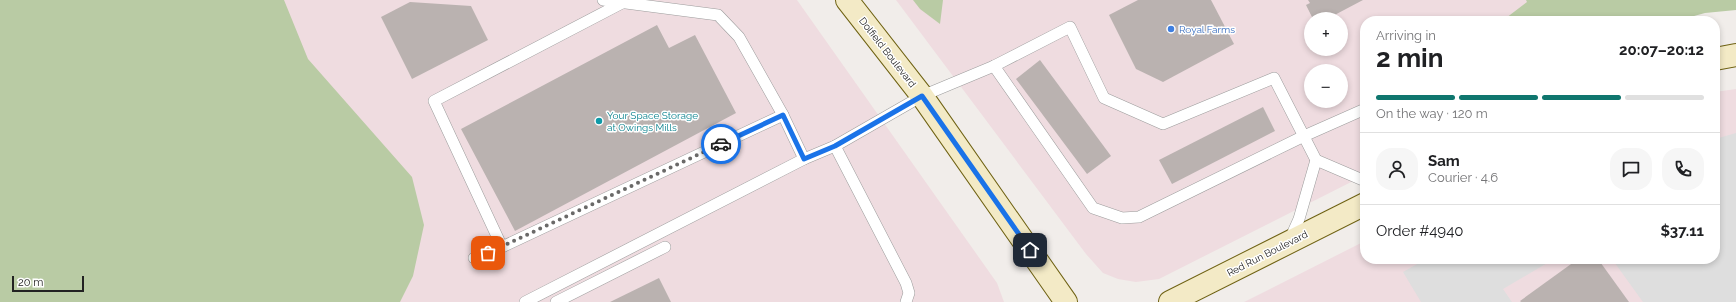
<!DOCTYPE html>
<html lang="en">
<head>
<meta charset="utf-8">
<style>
	body { margin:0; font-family:Raleway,sans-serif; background:#f6f6f6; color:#202124; height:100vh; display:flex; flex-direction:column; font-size:15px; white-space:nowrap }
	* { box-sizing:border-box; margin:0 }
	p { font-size:13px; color:#757577 }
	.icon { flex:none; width:22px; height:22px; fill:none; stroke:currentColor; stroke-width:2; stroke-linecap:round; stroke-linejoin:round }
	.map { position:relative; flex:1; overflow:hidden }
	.sheet { position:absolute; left:1360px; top:16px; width:360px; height:248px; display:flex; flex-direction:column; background:#fff; border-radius:16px; box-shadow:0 2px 6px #0003 }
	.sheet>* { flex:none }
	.buttons { position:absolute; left:1304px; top:12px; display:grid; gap:8px }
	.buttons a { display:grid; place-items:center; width:44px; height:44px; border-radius:50%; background:#fff; box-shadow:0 2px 6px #0003; font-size:20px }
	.scale { position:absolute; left:12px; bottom:10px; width:72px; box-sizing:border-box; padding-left:4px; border:2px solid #222; border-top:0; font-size:11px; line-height:14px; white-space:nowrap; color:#222; -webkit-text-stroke:3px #fff; paint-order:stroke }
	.pin { position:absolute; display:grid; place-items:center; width:34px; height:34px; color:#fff; margin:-17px; border-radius:8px; box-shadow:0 2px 6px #0006 }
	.courier { position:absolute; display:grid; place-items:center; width:40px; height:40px; margin:-20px; border:3px solid #1a73e8; border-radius:50%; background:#fff; color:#222; box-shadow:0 1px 5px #0007 }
	.overview em { font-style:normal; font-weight:700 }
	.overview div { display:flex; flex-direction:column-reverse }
	.overview { display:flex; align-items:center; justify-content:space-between; height:68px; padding:0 16px }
	h1 { font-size:26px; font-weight:700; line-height:30px }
	.bar { display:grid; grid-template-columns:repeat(4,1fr); gap:6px 4px; align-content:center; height:48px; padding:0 16px }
	.bar i { height:5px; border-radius:3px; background:#e0e0e0 }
	.bar .current { background:#0f766e }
	.bar p { grid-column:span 4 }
	.line { display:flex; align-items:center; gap:10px; padding:0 16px; border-top:1px solid #e0e0e0 }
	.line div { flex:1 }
	.round { display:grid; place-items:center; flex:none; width:42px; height:42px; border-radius:16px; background:#f6f6f6 }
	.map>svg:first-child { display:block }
</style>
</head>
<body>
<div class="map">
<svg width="1736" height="302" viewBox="0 0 1736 302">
	<rect width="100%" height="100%" fill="#f1edea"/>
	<g fill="#efdce0" fill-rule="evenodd">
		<path d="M252 0H797L997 283 1004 302H244Z"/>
		<path d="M896 0H1551L1559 21H1365V175L1159 279 1136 282 1118 279 1103 273 1086 254ZM1311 19H1341V49H1311ZM1311 71H1341V101H1311Z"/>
		<path d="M1736 89V302H1244L1365 241V259H1715V92Z"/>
	</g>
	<g fill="#b9cba4">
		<path d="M0 0H284L308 59 412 177 424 225 413 276 400 302H0Z"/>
		<path d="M913 0H943L940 24 920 9Z"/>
		<path d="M1526 0H1736V10L1705 13 1676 21H1507L1506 18 1527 2Z"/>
	</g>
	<g fill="#dedede">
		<path d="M1736 133V302H1643L1612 259H1715V139Z"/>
		<path d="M1426 259H1554L1503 289 1512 302H1421L1403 272Z"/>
	</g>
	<g fill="#bab2b0">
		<path d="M1138 0H1211L1234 44 1163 82 1136 69 1109 15Z"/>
		<path d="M1308 0H1363L1327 19H1313L1306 5 1310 3Z"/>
		<path d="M410 2 471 6 488 40 412 79 381 17Z"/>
		<path d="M657 25 669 48 695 35 736 113 515 231 461 129Z"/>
		<path d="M1040 60 1111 156 1087 174 1016 79Z"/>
		<path d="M1263 107 1275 131 1172 184 1159 160Z"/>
		<path d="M1578 259H1598L1629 302H1521L1520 301Z"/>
		<path d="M659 278 671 302H610Z"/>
	</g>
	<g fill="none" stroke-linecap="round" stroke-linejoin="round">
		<g stroke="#9c9c9c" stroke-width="12">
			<g id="lane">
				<path d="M603 0 718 15 739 37 783 115 804 159 835 146 922 96 994 66 1070 27 1104 98 1163 124 1274 78 1316 160 1365 181"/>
				<path d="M994 66 1093 208 1122 218 1139 217 1304 136 1365 109"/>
				<path d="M835 146 906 283 909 293 906 302"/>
				<path d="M1290 239 1299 219 1316 160"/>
				<path d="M502 247 434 101 622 3"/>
				<path d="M474 258 502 247 783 115"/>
				<path d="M525 302 804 159"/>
				<path d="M556 302 665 247"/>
			</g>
		</g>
		<g stroke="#6f6213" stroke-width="24">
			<g id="secondary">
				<path d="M847 0 922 96 1066 302"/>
				<path d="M1715 59 1736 55"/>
				<path d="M1170 302 1365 204"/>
			</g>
		</g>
		<use href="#lane" stroke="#fff" stroke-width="11"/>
		<use href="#secondary" stroke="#f3eac6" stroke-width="22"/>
	</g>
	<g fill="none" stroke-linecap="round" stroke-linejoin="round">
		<path stroke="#6a6968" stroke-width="4" stroke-dasharray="0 7.2" d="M488 253 721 144"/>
		<path stroke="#1a73e8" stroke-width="5" d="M721 144 783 115 804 159 835 146 922 96 1030 250"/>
	</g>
	<circle fill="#3f7fe0" stroke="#fff" stroke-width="1.5" cx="1171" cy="29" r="4"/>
	<circle fill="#0f9aa8" stroke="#fff" stroke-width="1.5" cx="599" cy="121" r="4"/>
	<g text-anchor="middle" stroke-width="3" stroke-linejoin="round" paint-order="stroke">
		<g font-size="10" fill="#366cbe" stroke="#fff" text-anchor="start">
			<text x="1179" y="33">Royal Farms</text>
		</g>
		<g font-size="10" fill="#222" stroke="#fff">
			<text transform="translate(888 52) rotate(52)" y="4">Dolfield Boulevard</text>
			<text transform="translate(1267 253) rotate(-27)" y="4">Red Run Boulevard</text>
		</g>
		<g font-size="10" fill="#0d838f" stroke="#fff" text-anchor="start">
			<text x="607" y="119">Your Space Storage<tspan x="607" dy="12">at Owings Mills</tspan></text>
		</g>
	</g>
</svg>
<div class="buttons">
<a>+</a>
<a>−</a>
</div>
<div class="scale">20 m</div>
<div class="pin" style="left:488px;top:253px;background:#ea580c"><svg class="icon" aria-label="bag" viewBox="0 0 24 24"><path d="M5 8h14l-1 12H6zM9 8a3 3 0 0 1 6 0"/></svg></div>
<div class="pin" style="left:1030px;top:250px;background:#1f2937"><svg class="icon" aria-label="home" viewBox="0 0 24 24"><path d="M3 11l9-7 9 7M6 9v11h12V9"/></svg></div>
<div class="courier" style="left:721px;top:144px"><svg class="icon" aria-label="car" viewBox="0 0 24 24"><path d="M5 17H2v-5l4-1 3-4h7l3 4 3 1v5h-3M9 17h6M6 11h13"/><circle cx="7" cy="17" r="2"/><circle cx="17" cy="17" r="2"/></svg></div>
<section class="sheet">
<div class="overview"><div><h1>2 min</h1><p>Arriving in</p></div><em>20:07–20:12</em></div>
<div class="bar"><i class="current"></i><i class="current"></i><i class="current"></i><i></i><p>On the way · 120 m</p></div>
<div class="line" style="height:72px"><a class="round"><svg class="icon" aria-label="person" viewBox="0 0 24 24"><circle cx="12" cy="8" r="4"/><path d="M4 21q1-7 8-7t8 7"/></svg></a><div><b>Sam</b><p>Courier · 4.6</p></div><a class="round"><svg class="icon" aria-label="chat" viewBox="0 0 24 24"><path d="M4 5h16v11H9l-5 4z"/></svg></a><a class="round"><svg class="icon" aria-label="phone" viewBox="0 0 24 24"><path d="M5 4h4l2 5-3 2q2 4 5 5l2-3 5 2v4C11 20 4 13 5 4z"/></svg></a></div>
<div class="line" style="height:52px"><div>Order #4940</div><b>$37.11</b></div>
</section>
</div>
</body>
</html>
